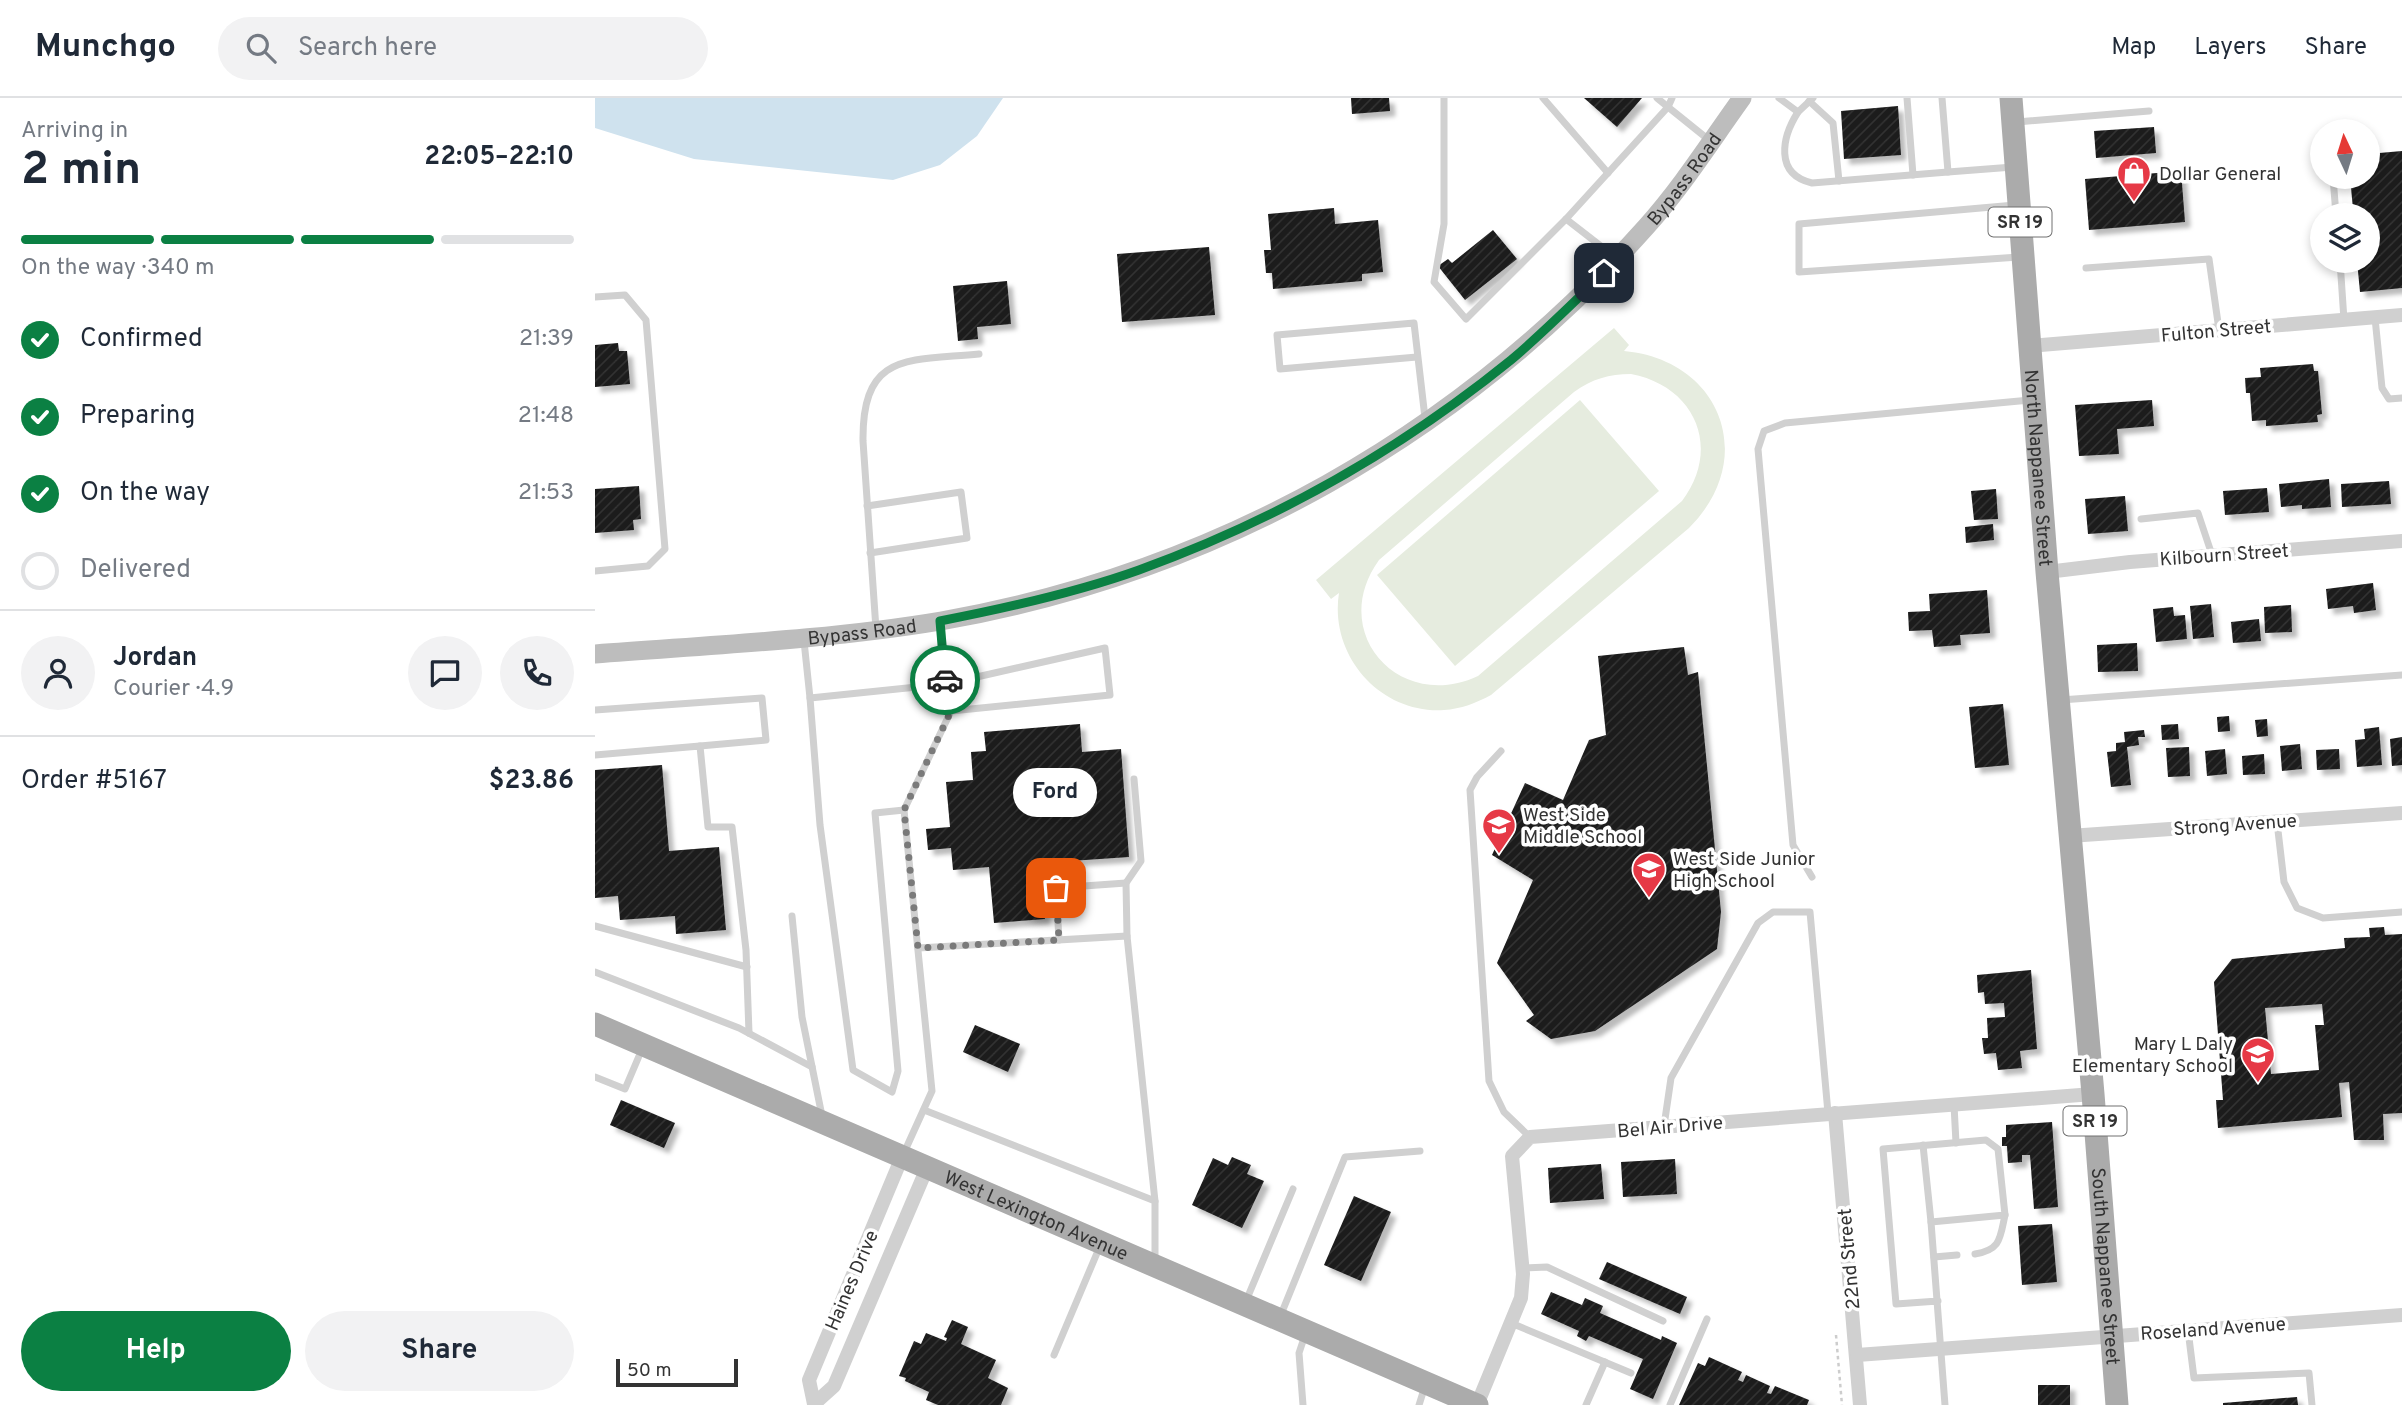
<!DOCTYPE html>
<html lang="en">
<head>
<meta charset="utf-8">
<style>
	body { margin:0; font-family:Overpass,sans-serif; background:#f2f2f3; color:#1f2937; height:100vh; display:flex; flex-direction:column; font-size:26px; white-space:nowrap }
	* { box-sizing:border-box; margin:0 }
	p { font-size:23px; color:#747a83 }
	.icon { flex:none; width:38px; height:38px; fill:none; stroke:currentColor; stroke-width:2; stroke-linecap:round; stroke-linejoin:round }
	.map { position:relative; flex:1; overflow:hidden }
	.panel { display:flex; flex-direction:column; background:#fff; width:595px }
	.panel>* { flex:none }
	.needle { width:46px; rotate:356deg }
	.controls { position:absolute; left:1715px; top:21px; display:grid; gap:14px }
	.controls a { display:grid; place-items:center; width:70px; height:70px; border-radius:50%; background:#fff; box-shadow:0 4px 10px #0003; font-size:35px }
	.scale { position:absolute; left:21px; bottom:18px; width:122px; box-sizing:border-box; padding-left:7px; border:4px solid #333; border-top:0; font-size:19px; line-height:24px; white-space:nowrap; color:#333; -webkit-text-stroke:5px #fff; paint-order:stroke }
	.pin { position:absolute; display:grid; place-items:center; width:60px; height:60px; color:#fff; margin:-30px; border-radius:14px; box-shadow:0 4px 10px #0006 }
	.courier { position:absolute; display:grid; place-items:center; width:70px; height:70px; margin:-35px; border:5px solid #0b8043; border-radius:50%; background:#fff; color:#222; box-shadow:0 2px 9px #0007 }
	.bubble { position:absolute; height:49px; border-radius:24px; background:#fff; box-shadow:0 4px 10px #0003; font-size:23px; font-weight:700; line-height:49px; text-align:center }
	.summary em { font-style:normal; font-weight:700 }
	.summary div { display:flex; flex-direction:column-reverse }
	.summary { display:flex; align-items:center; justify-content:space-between; height:119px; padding:0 21px }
	h1 { font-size:46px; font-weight:700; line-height:52px }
	.bar { display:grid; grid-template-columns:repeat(4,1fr); gap:10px 7px; align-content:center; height:84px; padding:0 21px }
	.bar i { height:9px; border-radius:5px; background:#e0e1e3 }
	.bar .selected { background:#0b8043 }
	.bar p { grid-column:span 4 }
	.line { display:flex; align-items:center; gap:18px; padding:0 21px; border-top:2px solid #e0e1e3 }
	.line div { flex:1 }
	.round { display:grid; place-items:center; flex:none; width:74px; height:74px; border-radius:37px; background:#f2f2f3 }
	ol { padding:0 21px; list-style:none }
	li { display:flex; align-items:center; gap:21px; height:77px }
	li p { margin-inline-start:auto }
	li .icon { padding:7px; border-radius:50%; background:#0b8043; color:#fff; stroke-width:4 }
	li:last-child { color:#747a83 }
	li i { width:38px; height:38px; border:4px solid #e0e1e3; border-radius:50% }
	.action { display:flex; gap:14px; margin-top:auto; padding:14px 21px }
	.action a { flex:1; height:80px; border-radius:42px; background:#0b8043; color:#fff; font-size:28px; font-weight:700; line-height:80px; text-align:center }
	.action a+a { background:#f2f2f3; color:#1f2937 }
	header { display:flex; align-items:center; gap:42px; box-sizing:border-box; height:98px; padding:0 35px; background:#fff; border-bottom:2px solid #e0e1e3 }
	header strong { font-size:33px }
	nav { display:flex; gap:38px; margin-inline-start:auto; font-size:24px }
	.search { width:490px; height:63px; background:#f2f2f3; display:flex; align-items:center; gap:18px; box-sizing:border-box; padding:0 24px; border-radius:38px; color:#747a83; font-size:26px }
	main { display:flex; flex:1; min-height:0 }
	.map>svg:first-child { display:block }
</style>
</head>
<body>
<header>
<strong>Munchgo</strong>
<div class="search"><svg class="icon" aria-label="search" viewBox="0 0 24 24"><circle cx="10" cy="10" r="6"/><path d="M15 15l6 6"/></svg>Search here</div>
<nav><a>Map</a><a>Layers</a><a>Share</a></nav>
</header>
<main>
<section class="panel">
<div class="summary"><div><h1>2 min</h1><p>Arriving in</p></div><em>22:05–22:10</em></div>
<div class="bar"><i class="selected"></i><i class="selected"></i><i class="selected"></i><i></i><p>On the way · 340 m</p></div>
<ol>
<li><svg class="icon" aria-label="check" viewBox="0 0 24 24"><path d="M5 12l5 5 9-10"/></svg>Confirmed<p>21:39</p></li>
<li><svg class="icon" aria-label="check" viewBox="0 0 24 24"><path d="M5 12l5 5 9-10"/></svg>Preparing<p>21:48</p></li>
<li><svg class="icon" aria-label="check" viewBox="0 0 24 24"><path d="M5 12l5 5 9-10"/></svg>On the way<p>21:53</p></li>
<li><i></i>Delivered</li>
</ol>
<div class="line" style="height:126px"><a class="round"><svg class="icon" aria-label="person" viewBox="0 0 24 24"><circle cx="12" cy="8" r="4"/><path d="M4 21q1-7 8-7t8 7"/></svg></a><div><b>Jordan</b><p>Courier · 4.9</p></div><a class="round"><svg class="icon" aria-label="chat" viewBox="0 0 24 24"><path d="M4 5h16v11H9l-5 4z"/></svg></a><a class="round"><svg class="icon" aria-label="phone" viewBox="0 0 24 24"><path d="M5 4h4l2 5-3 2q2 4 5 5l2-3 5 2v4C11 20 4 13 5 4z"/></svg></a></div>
<div class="line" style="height:91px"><div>Order #5167</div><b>$23.86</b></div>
<div class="action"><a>Help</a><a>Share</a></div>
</section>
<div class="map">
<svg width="1807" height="1307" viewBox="0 0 1807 1307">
	<defs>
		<pattern id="building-hatch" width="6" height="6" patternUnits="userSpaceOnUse" patternTransform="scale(1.75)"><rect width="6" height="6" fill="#1a1a1a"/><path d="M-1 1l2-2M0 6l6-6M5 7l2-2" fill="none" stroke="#333"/></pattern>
		<filter id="shadow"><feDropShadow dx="5.5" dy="5.5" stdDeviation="2" flood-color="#0004"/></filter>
	</defs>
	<rect width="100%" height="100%" fill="#fff"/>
	<g fill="#e6ecdf" fill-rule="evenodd">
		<path d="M1019 230 1034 247 1029 253C1126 262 1164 360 1094 430L896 597C881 605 866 611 849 612 785 616 734 557 744 495L736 501 721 482ZM1036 276C1100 288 1127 350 1087 403L883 578C804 615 732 534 784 462L979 294C997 281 1014 276 1036 276Z"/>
		<path d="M985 302 1064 393 860 568 782 477Z"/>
	</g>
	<path fill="#cfe2ee" d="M0 0H408L382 38 345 67 298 82 99 61 0 30Z"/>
	<g fill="url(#building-hatch)" fill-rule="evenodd" filter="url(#shadow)">
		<path d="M756 0H794L795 13 757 16Z"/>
		<path d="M989 0H1047L1022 29Z"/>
		<path d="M1303 8 1306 57 1249 61 1246 13Z"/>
		<path d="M1559 29 1561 55 1501 60 1499 33Z"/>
		<path d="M1807 53V190L1765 194 1762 163H1773V117H1750V112L1758 111 1755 79H1773V56Z"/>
		<path d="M1586 73 1590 124 1494 132 1490 81Z"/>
		<path d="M739 110 740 126 783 122 788 174 767 176V183L678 191 677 175H671L669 152H676L673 116Z"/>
		<path d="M898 132 922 161 870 202 843 168 853 161 857 165Z"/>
		<path d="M614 149 620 217 527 224 522 156Z"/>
		<path d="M412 183 416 226 382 229 383 241 363 243 358 188Z"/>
		<path d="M23 245 24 253H32L35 286 0 289V247Z"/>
		<path d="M1718 266 1719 273H1723L1727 316 1722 317 1723 324 1671 328V322L1657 323 1655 295H1651L1650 280 1666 279 1665 270Z"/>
		<path d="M1557 302 1559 328 1522 331 1524 356 1484 358 1480 307Z"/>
		<path d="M1734 381 1736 409 1707 411V407L1686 409 1684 386Z"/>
		<path d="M1794 383 1796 406 1747 409 1746 386Z"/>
		<path d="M44 388 46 421 38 422 39 432 0 435V391Z"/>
		<path d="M1672 390 1674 414 1630 417 1628 393Z"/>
		<path d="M1401 391 1403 421 1379 422 1376 393Z"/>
		<path d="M1530 398 1533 433 1493 436 1490 401Z"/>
		<path d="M1398 426 1399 442 1371 445 1370 429Z"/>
		<path d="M1778 485 1781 512 1759 515 1758 508 1733 511 1731 491Z"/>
		<path d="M1392 492 1395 535 1365 537 1366 547 1339 549 1337 532 1314 533 1313 514 1335 513 1334 496Z"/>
		<path d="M1616 506 1619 539 1598 541 1595 508Z"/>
		<path d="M1696 507 1697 534 1670 535 1669 509Z"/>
		<path d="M1578 509 1579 518 1590 517 1592 541 1561 544 1558 511Z"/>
		<path d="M1664 521 1666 543 1638 545 1636 524Z"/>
		<path d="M1542 545 1543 573 1503 574 1502 547Z"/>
		<path d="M1089 549 1093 577 1103 574 1126 814 1122 851 1000 933 956 941 931 923 939 917 902 865 938 782 897 757 930 685 968 702 994 642 1011 637 1003 558Z"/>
		<path d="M1408 606 1414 667 1380 670 1374 609Z"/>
		<path d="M1634 618 1635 633 1623 634 1622 619Z"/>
		<path d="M1672 621 1673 638 1662 639 1660 622Z"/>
		<path d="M485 626 487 654 526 651 534 759 446 765 450 821 399 825 394 769 358 772 356 750 333 752 331 731 355 729 351 684 378 682 376 654 391 653 389 634Z"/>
		<path d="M1583 626 1584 641 1567 642 1566 627Z"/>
		<path d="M1784 629 1787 667 1762 669 1760 642 1770 641 1769 631Z"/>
		<path d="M1549 632 1550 639H1543L1544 647 1532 649 1536 687 1516 689 1512 654 1521 653V645L1530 644 1529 634Z"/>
		<path d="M1807 639V667L1797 668 1795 641Z"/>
		<path d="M1705 646 1707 671 1687 673 1685 648Z"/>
		<path d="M1594 649 1595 678 1573 679 1571 650Z"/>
		<path d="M1630 651 1632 676 1612 678 1610 653Z"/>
		<path d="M1744 651 1745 671 1722 672 1721 652Z"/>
		<path d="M1669 656 1670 676 1648 677 1647 658Z"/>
		<path d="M67 667 74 753 124 749 131 832 81 836 80 818 25 822 23 798 0 800V672Z"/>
		<path d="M1789 829 1790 837 1807 836V1015L1788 1016 1789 1042H1759L1754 984 1744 985 1747 1019 1623 1030 1621 1002H1628L1619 884 1637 861 1750 850 1749 840 1775 839 1774 830ZM1727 906 1729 927H1720L1724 972 1676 976 1670 910Z"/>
		<path d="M1436 872 1442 951 1425 953 1427 970 1403 972 1401 955 1389 956 1387 940H1393L1392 920 1410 919 1409 905 1390 906 1389 894 1383 895 1382 877Z"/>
		<path d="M380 927 425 946 413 974 368 954Z"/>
		<path d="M26 1002 80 1025 69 1050 15 1027Z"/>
		<path d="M1457 1024 1463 1109 1439 1111 1435 1057H1427V1064L1413 1065 1412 1048H1407V1039H1411V1027Z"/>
		<path d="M637 1059 656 1067 652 1076 669 1083 647 1130 597 1107 618 1060 633 1067Z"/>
		<path d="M1080 1061 1082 1096 1028 1099 1026 1064Z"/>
		<path d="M1006 1066 1009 1101 955 1105 953 1070Z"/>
		<path d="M759 1098 796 1114 766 1183 729 1167Z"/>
		<path d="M1457 1126 1462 1184 1427 1187 1423 1128Z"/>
		<path d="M1012 1164 1092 1199 1085 1216 1004 1181Z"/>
		<path d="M956 1194 987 1207 990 1200 1008 1208 1005 1215 1066 1242 1067 1238 1082 1245 1058 1301 1035 1291 1048 1261 994 1238 991 1243 982 1238 984 1233 946 1216Z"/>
		<path d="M357 1222 373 1229 366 1246 401 1262 393 1280 413 1290 406 1307H343L331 1302 334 1294 310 1283 311 1280 304 1278 319 1243 326 1246 331 1235 351 1243 352 1240 349 1239Z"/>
		<path d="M1114 1259 1147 1274 1143 1282 1148 1284 1151 1277 1175 1288 1172 1295 1176 1296 1180 1288 1214 1302 1212 1307H1084L1103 1265 1110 1268Z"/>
		<rect x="1443" y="1287" width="32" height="20"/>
		<path d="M1702 1299 1703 1307H1628V1305Z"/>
	</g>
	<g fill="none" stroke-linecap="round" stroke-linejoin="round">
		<path stroke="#cdcdcd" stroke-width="2.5" stroke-dasharray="3.5 3.5" stroke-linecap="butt" d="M1241 1237 1247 1307"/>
		<g stroke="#d0d0d0" stroke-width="7">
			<path d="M849 0V126L839 184 871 221 971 121 1073 9 1062 0"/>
			<path d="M948 0 1013 75"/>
			<path d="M1077 0 1073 9 1114 42"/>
			<path d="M1184 0 1203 14 1218 0"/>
			<path d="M1312 0 1318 77"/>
			<path d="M1347 0 1353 74 1418 69"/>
			<path d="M1214 3 1238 25 1244 83"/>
			<path d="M1203 14C1187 39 1179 76 1217 85L1353 74"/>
			<path d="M1422 24 1554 13"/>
			<path d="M1738 79 1741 117"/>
			<path d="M1420 107 1204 126V174L1424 159"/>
			<path d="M971 121 1020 159"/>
			<path d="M1745 163 1749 222"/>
			<path d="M1491 170 1614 161 1624 232"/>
			<path d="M0 199 30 197 51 222 70 451 53 468 0 473"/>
			<path d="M1780 220 1787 290 1794 301 1807 300"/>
			<path d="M822 259 685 271 682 237 819 225 830 320"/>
			<path d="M272 408 366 394 372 440 275 455"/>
			<path d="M1546 421 1603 415 1617 457"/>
			<path d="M281 531 268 343C267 253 314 263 384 256"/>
			<path d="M209 543 215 600 351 586 356 613"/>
			<path d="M215 600 225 727 258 972 297 994 303 973 280 715 309 712"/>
			<path d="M1466 602 1807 577"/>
			<path d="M0 612 167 600 171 642 105 648"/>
			<path d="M906 653 882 679 875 692 894 983 909 1014 935 1039"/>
			<path d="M0 657 105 648 113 729H137L151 852 154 935"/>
			<path d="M1682 724 1689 784 1702 810 1728 820 1807 814"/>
			<path d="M1217 779 1198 747 1163 351 1169 333 1190 325 1435 302"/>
			<path d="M197 818 207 919 227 1018"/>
			<path d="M0 828 152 869"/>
			<path d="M532 838 531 785 546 763 539 681"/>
			<path d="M464 842 461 790 531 785"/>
			<path d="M323 850 532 838 560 1103"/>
			<path d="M0 874 144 930 217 969"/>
			<path d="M0 979 30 991 47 951"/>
			<path d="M1359 1007 1361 1045"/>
			<path d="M329 1012 560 1103V1165"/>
			<path d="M1069 1028 1076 980 1163 825 1178 814H1215L1233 1015"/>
			<path d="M1328 1047 1336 1124"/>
			<path d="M308 1057 337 993 309 712 356 613 515 597 510 550 351 586 345 524"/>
			<path d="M1380 1156C1406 1152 1405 1140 1410 1117"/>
			<path d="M1339 1159 1362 1157"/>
			<path d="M928 1170 952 1169 1068 1223"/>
			<path d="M651 1203 698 1091"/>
			<path d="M1343 1203 1301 1206 1288 1051 1391 1042 1403 1051 1410 1117 1336 1124 1350 1307"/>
			<path d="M685 1219 750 1059 825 1053"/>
			<path d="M916 1225 1036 1275"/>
			<path d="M1593 1232 1599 1280 1714 1275 1717 1307"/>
			<path d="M459 1257 505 1148"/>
			<path d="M708 1307 704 1255 710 1237"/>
			<path d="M824 1307 830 1288"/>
			<path d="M991 1307 1010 1264"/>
			<path d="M1075 1307 1112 1221"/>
		</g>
		<g stroke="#d0d0d0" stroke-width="14">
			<path d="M1434 248 1807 217"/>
			<path d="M1452 474 1535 464 1807 443"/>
			<path d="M1474 738 1807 715"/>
			<path d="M1240 1015 1265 1307"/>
			<path d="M307 1059 214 1282 219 1306 239 1288 332 1070"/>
			<path d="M1262 1257 1807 1217"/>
			<path d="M882 1307 926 1200 928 1176 917 1058 935 1039 1498 996"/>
		</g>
		<path stroke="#bdbdbd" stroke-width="19" id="s1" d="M0 556C115 547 232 542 346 523 623 474 864 338 1051 129 1087 89 1116 43 1147 0"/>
		<g stroke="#ababab" stroke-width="23">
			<path id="s2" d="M1416 0 1452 474 1498 996 1522 1307"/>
			<path id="s3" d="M0 926 882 1307"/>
		</g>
	</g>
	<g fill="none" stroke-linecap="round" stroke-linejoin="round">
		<path stroke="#7a7a7a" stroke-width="7" stroke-dasharray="0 12.6" d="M350 582 356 613 309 712 323 850 464 842 461 790"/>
		<path stroke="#0b8043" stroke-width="9" d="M350 582 345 523C412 510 480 495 544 472 679 423 805 352 916 262 948 235 978 205 1009 175"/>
	</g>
	<defs>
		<g id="shop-pin" transform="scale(1.75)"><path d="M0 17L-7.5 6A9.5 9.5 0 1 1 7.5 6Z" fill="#e63946" stroke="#fff"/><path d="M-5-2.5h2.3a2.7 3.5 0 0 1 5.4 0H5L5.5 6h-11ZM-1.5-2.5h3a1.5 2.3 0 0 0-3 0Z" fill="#fff"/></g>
		<g id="school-pin" transform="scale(1.75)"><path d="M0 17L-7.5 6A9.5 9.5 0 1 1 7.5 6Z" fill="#e63946" stroke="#fff"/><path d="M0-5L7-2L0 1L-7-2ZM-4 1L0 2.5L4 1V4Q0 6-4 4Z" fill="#fff"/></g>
	</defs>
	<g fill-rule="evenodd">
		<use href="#shop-pin" x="1539" y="75"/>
		<use href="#school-pin" x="904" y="727"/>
		<use href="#school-pin" x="1054" y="771"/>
		<use href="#school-pin" x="1663" y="956"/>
	</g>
	<g text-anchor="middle" stroke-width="7" stroke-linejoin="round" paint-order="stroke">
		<g fill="#fff" stroke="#707070" stroke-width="2">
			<rect x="1393.5" y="109.5" width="63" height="29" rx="5"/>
			<rect x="1468.5" y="1008.5" width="63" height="29" rx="5"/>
		</g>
		<g font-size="18" font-weight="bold" fill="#333">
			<text x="1425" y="130">SR 19</text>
			<text x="1500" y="1029">SR 19</text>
		</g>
		<g font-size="19" fill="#333" stroke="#fff" text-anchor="start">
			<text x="1564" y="82">Dollar General</text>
			<text x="928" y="723">West Side<tspan x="928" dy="22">Middle School</tspan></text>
			<text x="1078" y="767">West Side Junior<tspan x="1078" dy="22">High School</tspan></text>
			<text x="1638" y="952" text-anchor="end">Mary L Daly<tspan x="1638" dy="22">Elementary School</tspan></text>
		</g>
		<g font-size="19" fill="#333" stroke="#fff">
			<text dy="7" stroke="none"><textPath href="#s1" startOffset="1232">Bypass Road</textPath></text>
			<text transform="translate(1621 232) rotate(-5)" y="7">Fulton Street</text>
			<text dy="7" stroke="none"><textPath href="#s2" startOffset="371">North Nappanee Street</textPath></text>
			<text transform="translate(1629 456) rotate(-4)" y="7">Kilbourn Street</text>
			<text dy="7" stroke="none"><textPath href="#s1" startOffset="268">Bypass Road</textPath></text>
			<text transform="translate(1640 726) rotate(-4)" y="7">Strong Avenue</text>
			<text transform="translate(1075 1028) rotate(-5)" y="7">Bel Air Drive</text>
			<text dy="7" stroke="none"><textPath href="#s3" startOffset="481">West Lexington Avenue</textPath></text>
			<text transform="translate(1253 1161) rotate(-95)" y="7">22nd Street</text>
			<text dy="7" stroke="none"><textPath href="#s2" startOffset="1172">South Nappanee Street</textPath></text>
			<text transform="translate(256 1182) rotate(-67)" y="7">Haines Drive</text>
			<text transform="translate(1618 1230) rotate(-4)" y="7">Roseland Avenue</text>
		</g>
	</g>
</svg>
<div class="controls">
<a><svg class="needle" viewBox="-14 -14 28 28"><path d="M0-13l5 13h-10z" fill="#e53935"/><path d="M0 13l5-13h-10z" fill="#747a83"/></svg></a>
<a><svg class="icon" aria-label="layers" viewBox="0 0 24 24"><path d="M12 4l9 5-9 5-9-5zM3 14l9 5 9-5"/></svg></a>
</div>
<div class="scale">50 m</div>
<div class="pin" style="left:461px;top:790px;background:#ea580c"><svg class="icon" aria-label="bag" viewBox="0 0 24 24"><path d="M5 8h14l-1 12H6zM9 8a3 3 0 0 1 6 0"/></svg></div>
<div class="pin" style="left:1009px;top:175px;background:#1f2937"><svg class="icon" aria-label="home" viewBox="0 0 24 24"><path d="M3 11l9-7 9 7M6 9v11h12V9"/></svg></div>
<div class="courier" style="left:350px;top:582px"><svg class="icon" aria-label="car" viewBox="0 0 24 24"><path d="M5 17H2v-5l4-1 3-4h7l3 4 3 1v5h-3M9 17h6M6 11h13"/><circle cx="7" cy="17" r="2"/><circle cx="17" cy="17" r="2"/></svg></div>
<div class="bubble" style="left:418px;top:670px;width:84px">Ford</div>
</div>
</main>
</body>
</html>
